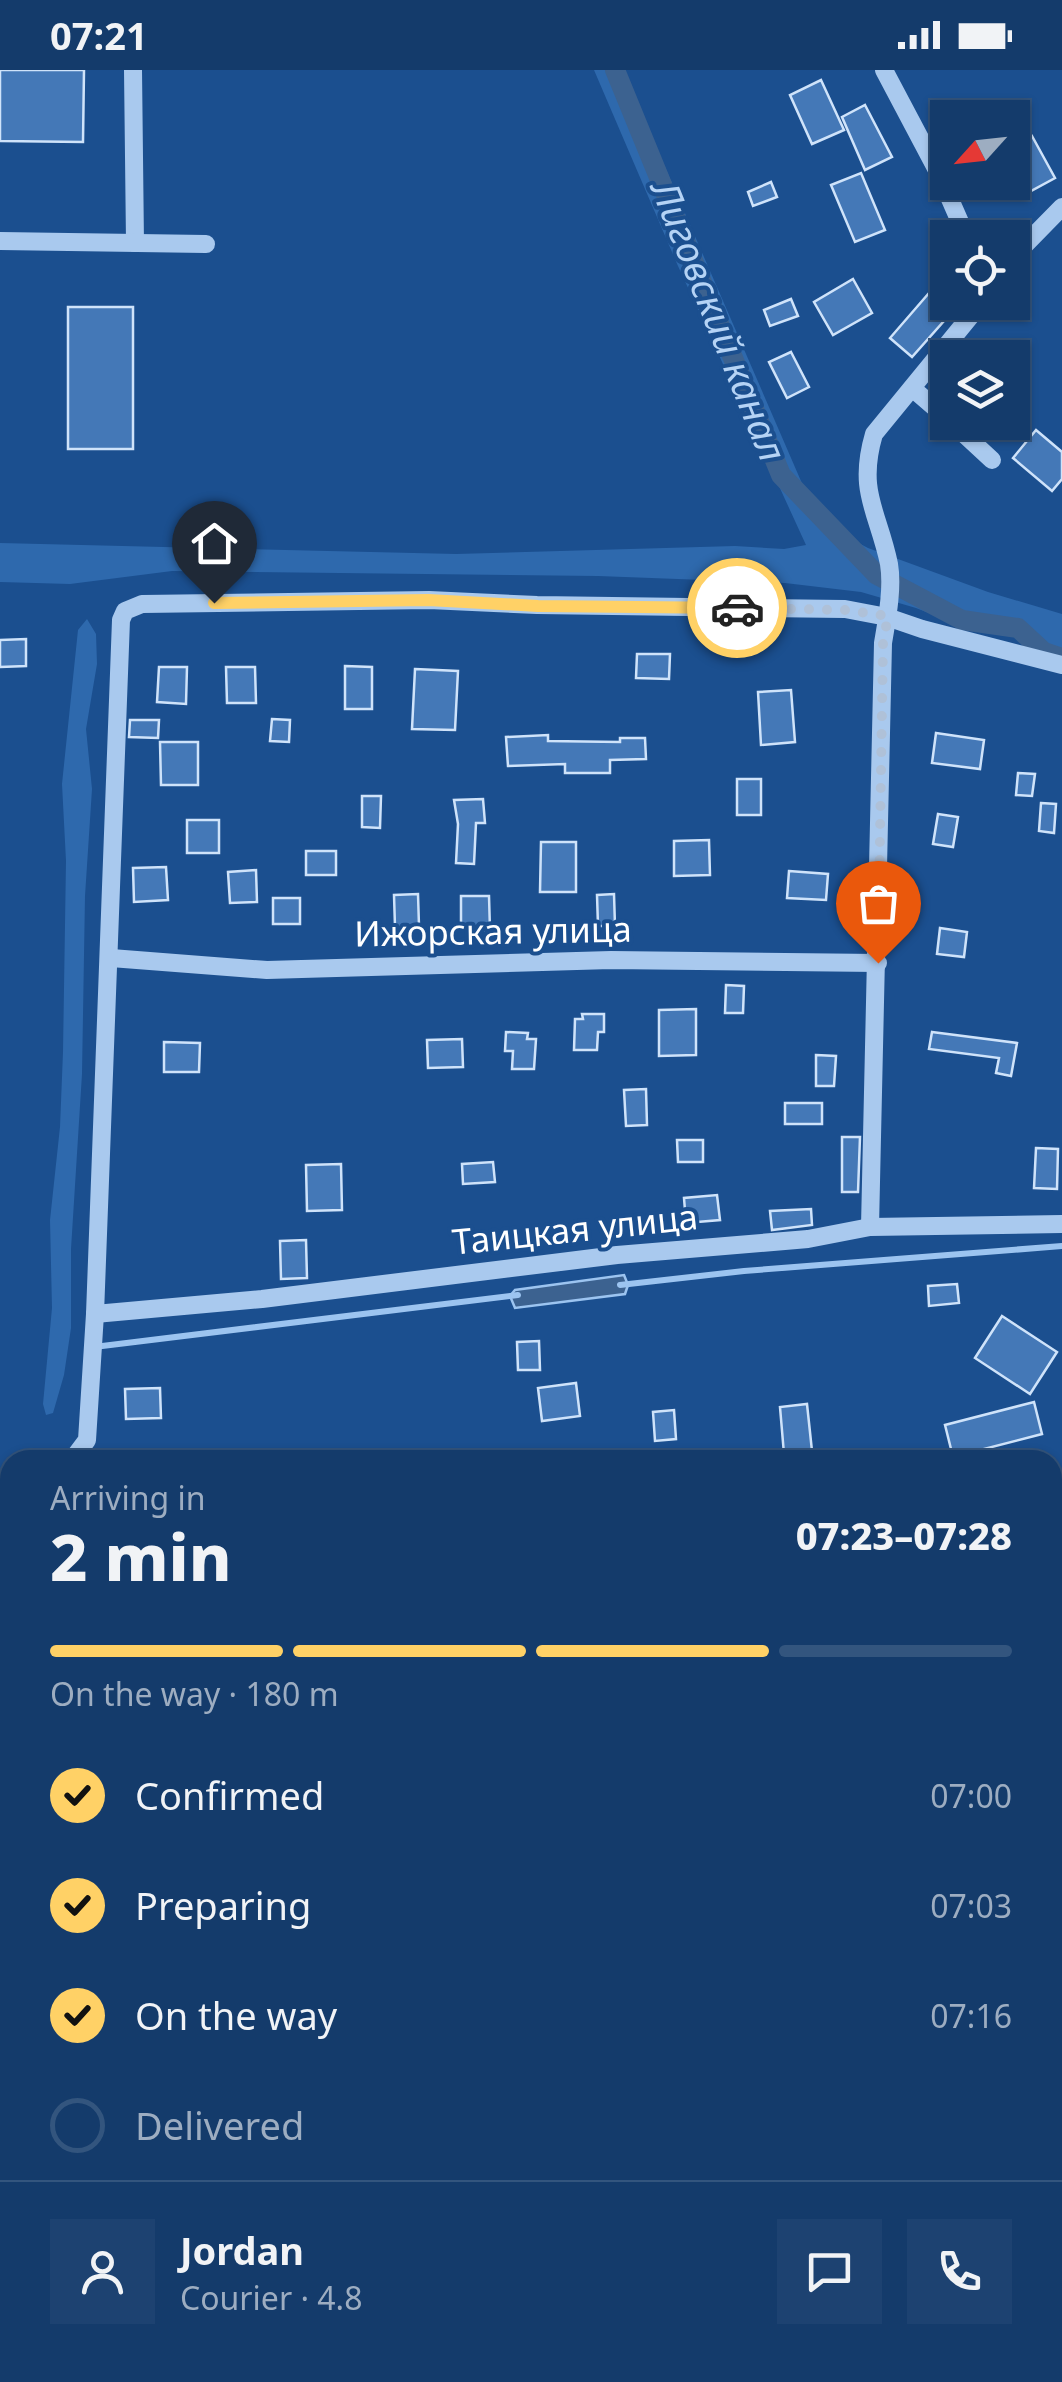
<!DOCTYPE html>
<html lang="en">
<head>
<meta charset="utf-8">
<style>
	body { margin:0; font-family:"Noto Sans",sans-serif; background:#1d4271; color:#f1f3f6; height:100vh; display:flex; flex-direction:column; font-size:38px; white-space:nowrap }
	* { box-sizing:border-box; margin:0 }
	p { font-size:32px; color:#9dadc1 }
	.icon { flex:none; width:55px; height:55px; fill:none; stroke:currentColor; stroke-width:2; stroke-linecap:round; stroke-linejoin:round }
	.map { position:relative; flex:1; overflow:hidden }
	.sheet { position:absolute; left:0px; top:1380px; width:1062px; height:932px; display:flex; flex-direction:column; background:#143b6b; border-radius:30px 30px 0 0; box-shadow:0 2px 8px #0004,0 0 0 2px #33557e }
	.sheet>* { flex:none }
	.needle { width:65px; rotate:243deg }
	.controls { position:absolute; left:930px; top:30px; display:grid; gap:20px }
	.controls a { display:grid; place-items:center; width:100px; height:100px; border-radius:0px; background:#143b6b; box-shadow:0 2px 8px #0004,0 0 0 2px #33557e; font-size:50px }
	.pin { position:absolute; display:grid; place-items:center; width:85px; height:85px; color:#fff; margin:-102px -42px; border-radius:50% 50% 50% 0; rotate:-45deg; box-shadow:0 0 10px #0007 }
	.pin .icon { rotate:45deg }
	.courier { position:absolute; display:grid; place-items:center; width:100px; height:100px; margin:-50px; border:8px solid #ffd166; border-radius:50%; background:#fff; color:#222; box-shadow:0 2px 12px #0007 }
	.head em { font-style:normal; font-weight:800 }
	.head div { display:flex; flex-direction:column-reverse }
	.head { display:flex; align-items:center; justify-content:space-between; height:170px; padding:0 50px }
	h1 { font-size:65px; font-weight:800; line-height:75px }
	.bar { display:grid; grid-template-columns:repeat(4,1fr); gap:15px 10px; align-content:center; height:120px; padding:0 50px }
	.bar i { height:12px; border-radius:8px; background:#33557e }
	.bar .selected { background:#ffd166 }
	.bar p { grid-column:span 4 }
	.line { display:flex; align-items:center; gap:25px; padding:0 50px; border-top:2px solid #33557e }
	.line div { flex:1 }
	.round { display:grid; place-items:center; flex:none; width:105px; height:105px; border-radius:0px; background:#1d4271 }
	ol { padding:0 50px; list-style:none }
	li { display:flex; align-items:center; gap:30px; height:110px }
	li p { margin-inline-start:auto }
	li .icon { padding:10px; border-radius:50%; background:#ffd166; color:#111; stroke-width:4 }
	li:last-child { color:#9dadc1 }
	li i { width:55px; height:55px; border:5px solid #33557e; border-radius:50% }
	.status { display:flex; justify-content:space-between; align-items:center; height:70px; padding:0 50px; background:#143b6b; direction:ltr }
	.status svg { height:28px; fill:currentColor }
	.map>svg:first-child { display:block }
</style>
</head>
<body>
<div class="status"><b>07:21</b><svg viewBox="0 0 49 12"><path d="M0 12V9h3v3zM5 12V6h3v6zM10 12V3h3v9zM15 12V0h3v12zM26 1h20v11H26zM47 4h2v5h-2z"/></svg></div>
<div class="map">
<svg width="1062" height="2312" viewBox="0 0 1062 2312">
	<rect width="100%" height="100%" fill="#1b4f8f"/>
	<g fill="#2e69ad">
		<path d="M594 0H623L804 418 851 469 868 478 988 522 1062 544V584L1013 565 965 557 916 538 861 522 785 513 598 506 172 501 70 514 0 512V473L456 484 735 476 784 479 806 475 678 196Z"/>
		<path d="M87 549 96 564 97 594 86 659 92 719 85 826 82 1004 71 1179V1258L64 1305 53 1343 46 1345 43 1334 52 1238 50 1150 60 1057 63 982 66 791 62 714 78 560Z"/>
	</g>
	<path fill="#3c6290" stroke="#9cc4f0" stroke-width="2.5" d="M624 1205 628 1215 625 1224 515 1238 510 1226 515 1220Z"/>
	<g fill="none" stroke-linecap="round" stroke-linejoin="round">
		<g stroke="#9cc4f0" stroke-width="6">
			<path d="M620 1215 744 1201 1062 1176"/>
			<path d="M94 1277 518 1225"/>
			<path d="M1052 1512 1062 1525"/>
		</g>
		<path stroke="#3c6290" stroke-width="20" d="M615 0 781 405 877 505 962 550 1018 558 1044 582 1062 588"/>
		<g stroke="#3c6290" stroke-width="35">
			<path d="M1052 1469 1062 1463"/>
			<path d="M0 1963 10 1960"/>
		</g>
	</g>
	<g fill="#4478b7" stroke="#cfe3fa" stroke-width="2.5">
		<path d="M0 0H84L83 72 0 71Z"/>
		<path d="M821 10 844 60 812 74 790 25Z"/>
		<path d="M865 35 892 87 865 100 842 47Z"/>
		<path d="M1032 66 1055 108 1018 128 1012 118V77Z"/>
		<path d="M861 103 885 160 855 172 831 115Z"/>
		<path d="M771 112 777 127 753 136 748 122Z"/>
		<path d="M853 209 872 243 833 265 814 232Z"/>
		<path d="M929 223 951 243 912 287 890 268Z"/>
		<path d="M791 229 798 246 770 256 764 240Z"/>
		<rect x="68" y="237" width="65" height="142"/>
		<path d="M791 282 809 317 787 328 769 292Z"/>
		<path d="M1036 360 1062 382V409L1052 421 1013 388Z"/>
		<path d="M26 569V596L0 597V570Z"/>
		<path d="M637 584H670L669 609 636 608Z"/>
		<path d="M345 596 372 597V639H345Z"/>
		<path d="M159 597H187L186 634 157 632Z"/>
		<path d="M226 597H255L256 633H227Z"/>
		<path d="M415 599 458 601 455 660 412 659Z"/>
		<path d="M791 620 795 672 761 675 758 622Z"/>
		<path d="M272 649 290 650 289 672 270 671Z"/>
		<path d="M130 650H159L158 668 129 667Z"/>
		<path d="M936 663 984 670 980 699 932 693Z"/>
		<path d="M548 665V671L620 672V668H645L646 689 610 690V703H565V694L508 696 506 667Z"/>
		<path d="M160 672H198V715H161Z"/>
		<path d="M1018 703 1035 704 1032 726 1016 725Z"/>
		<rect x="737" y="709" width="24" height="36"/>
		<path d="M362 726H381L380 758 362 757Z"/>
		<path d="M483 729 485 753H476L474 794 456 793 458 754 454 730Z"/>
		<path d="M1041 733 1056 734 1054 763 1039 761Z"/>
		<path d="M938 744 958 747 953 777 933 774Z"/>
		<rect x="187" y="750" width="32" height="33"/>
		<path d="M709 770 710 805 674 806V771Z"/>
		<path d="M541 772H576V822H540Z"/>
		<rect x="306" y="781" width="30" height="24"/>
		<path d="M166 797 168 830 134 832 133 798Z"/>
		<path d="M256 800 257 832 230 833 228 802Z"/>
		<path d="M789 801 828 804 826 830 787 828Z"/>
		<path d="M418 824 419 856 395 857 394 825Z"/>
		<path d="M614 824 615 856H598L597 825Z"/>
		<path d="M461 826H489L490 860H461Z"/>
		<rect x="273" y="828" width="27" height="26"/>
		<path d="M940 858 967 862 964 887 937 884Z"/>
		<path d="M726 915 744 916 743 943H725Z"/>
		<path d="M696 939V985L659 986V940Z"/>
		<path d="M582 944H604V962H598L597 980H574L575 949H583Z"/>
		<path d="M506 962 528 963 527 969H536L534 999H512L513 981H505Z"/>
		<path d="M932 962 1017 973 1011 1006 996 1003 999 988 929 979Z"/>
		<path d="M462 969 463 997 428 998 427 970Z"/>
		<path d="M164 972 200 973 199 1002H164Z"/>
		<path d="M816 985 836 986 834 1016H816Z"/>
		<path d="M646 1019 647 1055 626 1056 624 1020Z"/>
		<rect x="785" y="1033" width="37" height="21"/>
		<path d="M842 1067H860L858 1122H842Z"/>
		<path d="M677 1070H703V1092H678Z"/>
		<path d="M1036 1078 1058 1079 1057 1119 1034 1118Z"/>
		<path d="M493 1092 495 1112 463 1114 462 1094Z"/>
		<path d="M341 1094 342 1140 307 1141 306 1095Z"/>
		<path d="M717 1125 720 1150 686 1153 684 1128Z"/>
		<path d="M811 1139 812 1155 772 1160 770 1141Z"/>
		<path d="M306 1170 307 1208 281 1209 280 1171Z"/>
		<path d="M957 1214 959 1233 929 1236 928 1216Z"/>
		<path d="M1002 1246 1057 1282 1030 1324 975 1288Z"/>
		<path d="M539 1271 540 1300H518L517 1272Z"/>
		<path d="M576 1313 580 1346 542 1351 538 1318Z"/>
		<path d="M160 1318 161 1348 126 1349 125 1319Z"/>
		<path d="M1034 1332 1042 1364 953 1387 945 1355Z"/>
		<path d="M807 1334 812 1381 784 1384 780 1337Z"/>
		<path d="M674 1340 676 1369 655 1371 653 1342Z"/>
	</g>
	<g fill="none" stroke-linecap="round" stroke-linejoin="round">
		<g stroke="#a9c9ee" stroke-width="18">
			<path d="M133 0 135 173"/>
			<path d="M884 0 939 104 967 168"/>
			<path d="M0 171 206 174"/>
			<path d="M1012 188 1062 137"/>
			<path d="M912 318 948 349"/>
			<path d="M951 352 992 390"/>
			<path d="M111 888 267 900 611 890 878 893"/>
			<path d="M870 1157 883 573C887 549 893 518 889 494 878 441 857 422 874 364L982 232"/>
			<path d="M95 1244 262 1229 617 1185 808 1169 870 1157 1062 1154"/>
			<path d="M72 1390 87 1370 95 1244 121 550 125 541 142 534 429 530 537 535 845 539 887 547 922 559 1062 595"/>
			<path d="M1052 1441 1062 1434"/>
			<path d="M0 1468 10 1457"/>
			<path d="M0 1645 10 1646"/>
			<path d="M1052 1988 1062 1977"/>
			<path d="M785 2312 793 2302"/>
		</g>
	</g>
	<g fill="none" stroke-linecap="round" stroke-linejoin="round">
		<path stroke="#afc1d8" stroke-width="10" stroke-dasharray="0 18" d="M737 538 845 540 888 546 883 573 878 893"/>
		<path stroke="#ffd166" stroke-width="12" d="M214 533 428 530 538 536 737 538"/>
	</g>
	<g text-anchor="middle" stroke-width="8" stroke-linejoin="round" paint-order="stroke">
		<g font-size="35" fill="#fff" stroke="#1b4f8f">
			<text transform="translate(493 862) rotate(-1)" y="12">Ижорская улица</text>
			<text transform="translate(575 1160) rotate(-6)" y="12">Таицкая улица</text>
		</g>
		<g font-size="38" font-style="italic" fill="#b5d3f5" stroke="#1b4f8f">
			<text transform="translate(718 251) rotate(68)" y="13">Лиговский канал</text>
		</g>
	</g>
</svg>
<div class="controls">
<a><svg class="needle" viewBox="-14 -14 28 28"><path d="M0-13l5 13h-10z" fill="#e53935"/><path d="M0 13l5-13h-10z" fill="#9dadc1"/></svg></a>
<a><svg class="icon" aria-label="locate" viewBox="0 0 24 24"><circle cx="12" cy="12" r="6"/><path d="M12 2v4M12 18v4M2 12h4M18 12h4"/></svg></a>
<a><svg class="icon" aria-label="layers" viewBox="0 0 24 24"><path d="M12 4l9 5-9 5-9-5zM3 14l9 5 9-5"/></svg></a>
</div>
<div class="pin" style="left:878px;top:893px;background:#ea580c"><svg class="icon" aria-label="bag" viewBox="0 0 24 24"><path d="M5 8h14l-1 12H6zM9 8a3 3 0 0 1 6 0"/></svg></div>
<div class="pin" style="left:214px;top:533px;background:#1f2937"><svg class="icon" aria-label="home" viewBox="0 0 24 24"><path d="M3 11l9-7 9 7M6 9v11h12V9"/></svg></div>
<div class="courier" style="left:737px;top:538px"><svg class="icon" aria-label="car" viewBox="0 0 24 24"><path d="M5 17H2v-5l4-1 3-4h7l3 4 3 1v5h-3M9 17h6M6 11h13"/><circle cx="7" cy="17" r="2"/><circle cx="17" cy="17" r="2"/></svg></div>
<section class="sheet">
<div class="head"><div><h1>2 min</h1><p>Arriving in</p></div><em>07:23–07:28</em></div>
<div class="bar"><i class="selected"></i><i class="selected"></i><i class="selected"></i><i></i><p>On the way · 180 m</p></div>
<ol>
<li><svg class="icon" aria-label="check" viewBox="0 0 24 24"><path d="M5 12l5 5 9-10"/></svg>Confirmed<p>07:00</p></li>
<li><svg class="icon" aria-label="check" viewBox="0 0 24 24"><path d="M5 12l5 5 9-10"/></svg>Preparing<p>07:03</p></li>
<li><svg class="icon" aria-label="check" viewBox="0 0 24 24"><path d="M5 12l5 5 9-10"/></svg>On the way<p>07:16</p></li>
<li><i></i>Delivered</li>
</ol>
<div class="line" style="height:180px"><a class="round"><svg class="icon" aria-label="person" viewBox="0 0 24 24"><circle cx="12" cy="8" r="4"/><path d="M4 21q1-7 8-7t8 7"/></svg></a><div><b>Jordan</b><p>Courier · 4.8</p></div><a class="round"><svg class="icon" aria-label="chat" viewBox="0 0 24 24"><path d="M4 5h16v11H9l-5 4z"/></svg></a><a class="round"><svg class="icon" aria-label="phone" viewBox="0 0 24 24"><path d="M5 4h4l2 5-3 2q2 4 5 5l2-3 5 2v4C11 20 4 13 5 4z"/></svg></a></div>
</section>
</div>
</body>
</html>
